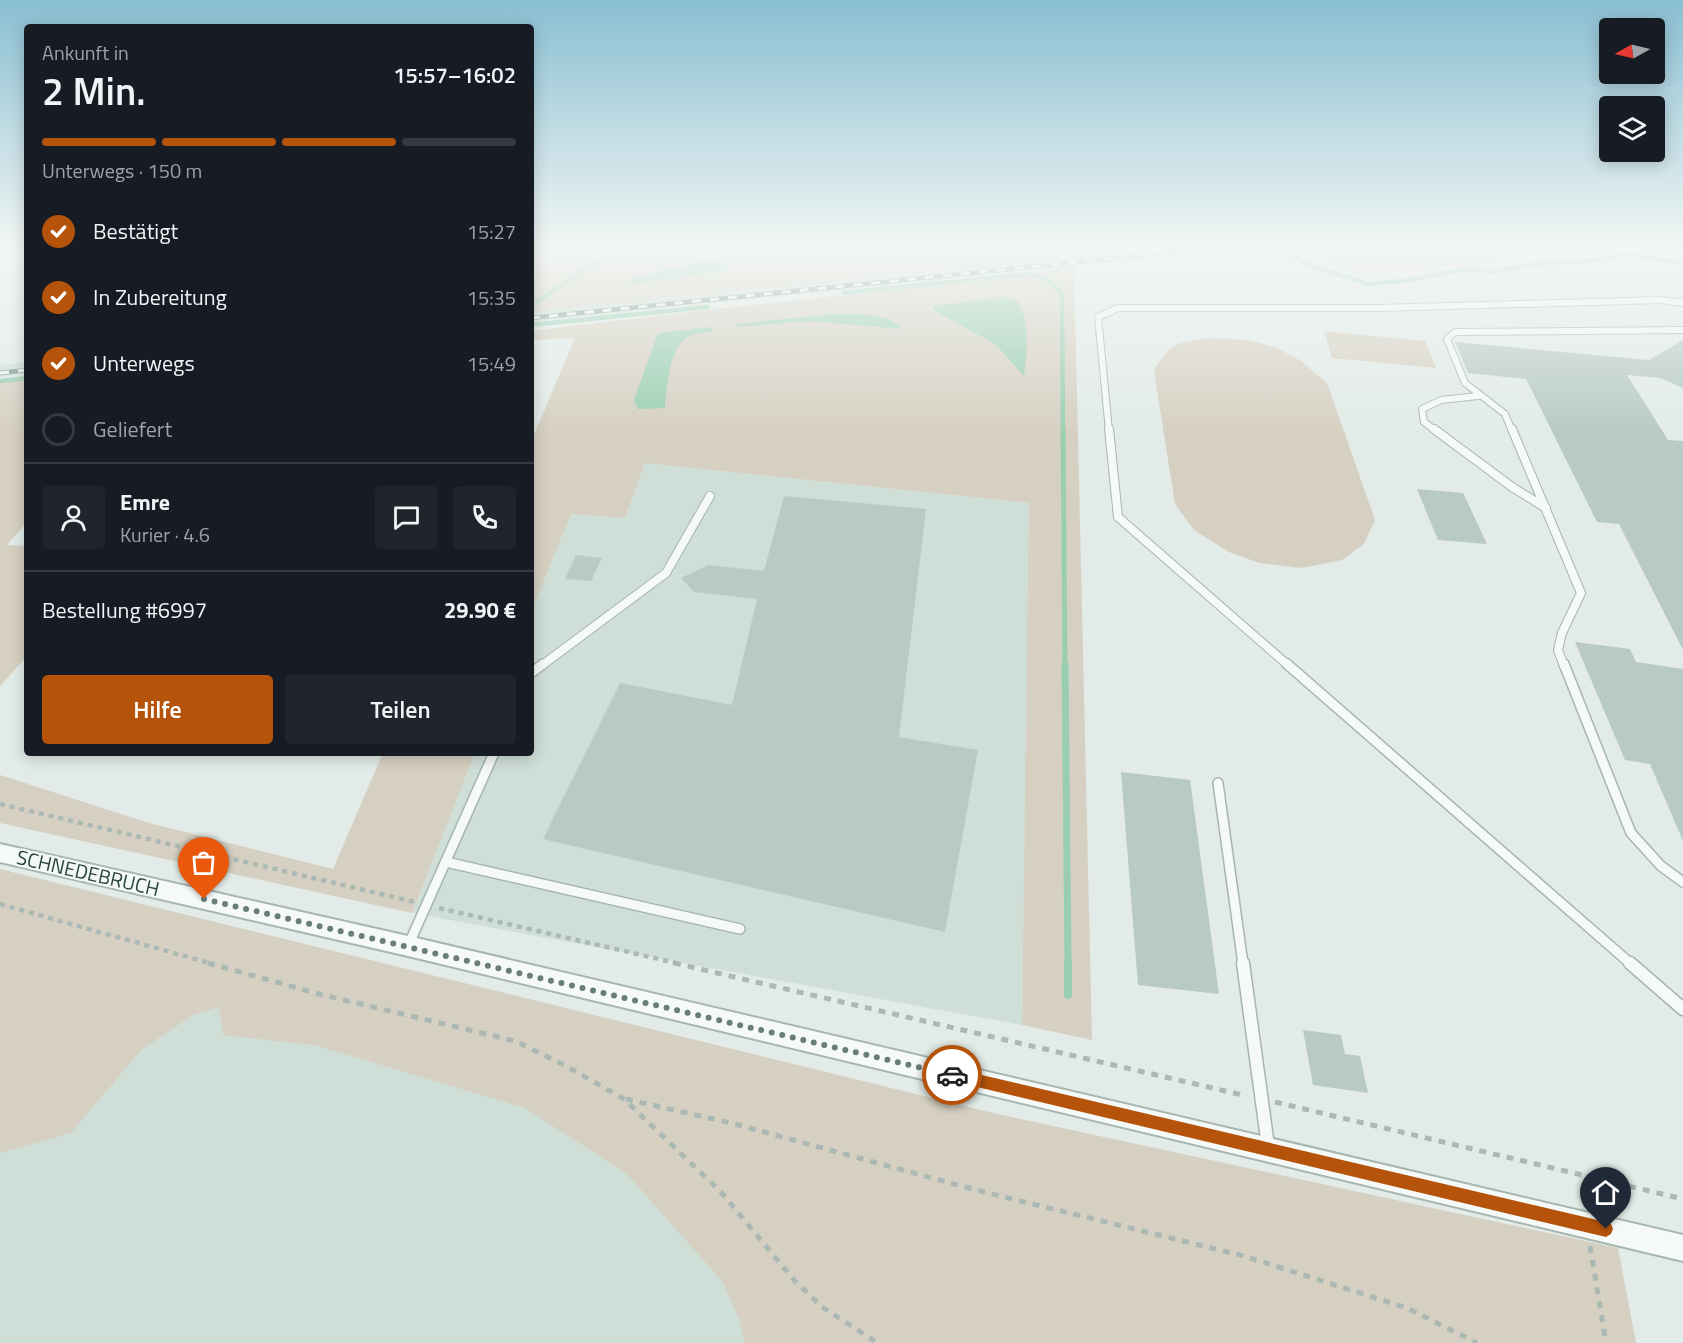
<!DOCTYPE html>
<html lang="de">
<head>
<meta charset="utf-8">
<style>
	body { margin:0; font-family:"Titillium Web",sans-serif; background:#20242c; color:#f1f3f6; height:100vh; display:flex; flex-direction:column; font-size:22px; white-space:nowrap }
	* { box-sizing:border-box; margin:0 }
	p { font-size:20px; color:#9ea1a6 }
	.icon { flex:none; width:33px; height:33px; fill:none; stroke:currentColor; stroke-width:2; stroke-linecap:round; stroke-linejoin:round }
	.map { position:relative; flex:1; overflow:hidden }
	.details { position:absolute; left:24px; top:24px; width:510px; height:732px; display:flex; flex-direction:column; background:#171b24; border-radius:6px; box-shadow:0 3px 15px #0003 }
	.details>* { flex:none }
	.needle { width:39px; rotate:262deg }
	.tools { position:absolute; left:1599px; top:18px; display:grid; gap:12px }
	.tools a { display:grid; place-items:center; width:66px; height:66px; border-radius:6px; background:#171b24; box-shadow:0 3px 15px #0003; font-size:30px }
	.pin { position:absolute; display:grid; place-items:center; width:51px; height:51px; color:#fff; margin:-62px -26px; border-radius:50% 50% 50% 0; rotate:-45deg; box-shadow:0 0 6px #0007 }
	.pin .icon { rotate:45deg }
	.courier { position:absolute; display:grid; place-items:center; width:60px; height:60px; margin:-30px; border:4px solid #b45309; border-radius:50%; background:#fff; color:#222; box-shadow:0 2px 8px #0007 }
	.headline em { font-style:normal; font-weight:600 }
	.headline div { display:flex; flex-direction:column-reverse }
	.headline { display:flex; align-items:center; justify-content:space-between; height:102px; padding:0 18px }
	h1 { font-size:39px; font-weight:600; line-height:45px }
	.bar { display:grid; grid-template-columns:repeat(4,1fr); gap:9px 6px; align-content:center; height:72px; padding:0 18px }
	.bar i { height:8px; border-radius:4px; background:#363941 }
	.bar .active { background:#b45309 }
	.bar p { grid-column:span 4 }
	.line { display:flex; align-items:center; gap:15px; padding:0 18px; border-top:2px solid #363941 }
	.line div { flex:1 }
	.round { display:grid; place-items:center; flex:none; width:63px; height:63px; border-radius:6px; background:#20242c }
	ol { padding:0 18px; list-style:none }
	li { display:flex; align-items:center; gap:18px; height:66px }
	li p { margin-inline-start:auto }
	li .icon { padding:6px; border-radius:50%; background:#b45309; color:#fff; stroke-width:4 }
	li:last-child { color:#9ea1a6 }
	li i { width:33px; height:33px; border:3px solid #363941; border-radius:50% }
	.primary-button { display:flex; gap:12px; margin-top:auto; padding:12px 18px }
	.primary-button a { flex:1; height:69px; border-radius:6px; background:#b45309; color:#fff; font-size:24px; font-weight:600; line-height:69px; text-align:center }
	.primary-button a+a { background:#20242c; color:#f1f3f6 }
	.map>svg:first-child { display:block }
</style>
</head>
<body>
<div class="map">
<svg width="1683" height="1343" viewBox="0 0 1683 1343">
	<rect width="100%" height="100%" fill="#e2ebe7"/>
	<g fill="#cfded7">
		<path d="M1197 246H1269L531 322V311Z"/>
		<path d="M27 362V374L0 377V365Z"/>
		<path d="M645 463 1030 503 1022 1025 412 913 475 753H531V613L571 514 625 518Z"/>
		<path d="M0 892 1628 1343H0Z"/>
	</g>
	<g fill="#d6d0c2">
		<path d="M531 246H1197L531 311Z"/>
		<path d="M1299 246H1683V252C1602 238 1517 261 1436 268 1414 271 1370 274 1349 269 1333 264 1314 254 1299 246Z"/>
		<path d="M1074 266 1092 1040 1022 1025 1029 503 645 463 625 518 571 514 531 613V442L575 338 531 340V331L714 309 1033 276V270Z"/>
		<path d="M1324 331 1425 341 1436 368 1332 358Z"/>
		<path d="M1212 338 1249 340 1277 348 1301 361 1327 383 1375 520 1364 544 1342 560 1301 568 1259 563 1229 552 1194 530 1175 504 1154 371C1171 340 1179 343 1212 338Z"/>
		<path d="M27 380V522L7 545 27 546V656L0 686V383Z"/>
		<path d="M383 753H475L412 913 0 823V775L149 823 333 869Z"/>
		<path d="M0 869 993 1113 1618 1248 1636 1343H745L739 1319 722 1281 627 1174 525 1108 314 1045 223 1035 219 1007 193 1015 141 1050 71 1133 0 1153Z"/>
	</g>
	<g fill="#9aceb2">
		<path d="M704 261 720 262 727 265 729 271 624 285 635 277Z"/>
		<path d="M1003 297 1016 299C1031 320 1027 352 1024 376L995 344 933 310V306Z"/>
		<path d="M834 314C854 315 889 311 902 329L811 321 736 327V324Z"/>
		<path d="M712 327 713 331C704 333 692 333 685 339 669 351 666 390 665 408L638 409 634 400 658 333Z"/>
	</g>
	<g fill="none" stroke-linecap="round" stroke-linejoin="round">
		<g stroke="#9aceb2" stroke-width="4.5">
			<path d="M1268 246 1310 265 1368 284 1402 281 1461 270 1498 271 1537 264 1600 260 1625 254 1683 263"/>
			<path d="M843 293 1029 274 1048 280 1062 294 1063 431"/>
			<path d="M531 306 587 267 643 246"/>
			<path d="M531 325 707 307"/>
			<path d="M0 381 27 378"/>
		</g>
		<path stroke="#9aceb2" stroke-width="5" d="M1063 429 1065 666"/>
		<path stroke="#9aceb2" stroke-width="7" d="M1065 664 1068 964"/>
		<path stroke="#9aceb2" stroke-width="8" d="M1068 963V995"/>
	</g>
	<g fill="#b8cac2">
		<path d="M1683 340V388L1660 378 1627 375 1668 440 1683 441V650L1619 524 1597 522 1526 379 1468 373 1455 342 1649 360Z"/>
		<path d="M1417 489 1463 493 1487 544 1438 540Z"/>
		<path d="M784 496 926 509 899 737 978 750 945 932 543 839 620 683 732 705 757 599 694 592 681 578 708 565 764 571Z"/>
		<path d="M576 555 602 558 591 581 565 579Z"/>
		<path d="M1575 642 1630 649 1636 662 1683 669V841L1650 764 1625 760Z"/>
		<path d="M1121 772 1190 780 1219 994 1138 985Z"/>
		<path d="M1303 1030 1341 1035 1345 1054 1360 1056 1368 1093 1313 1085Z"/>
	</g>
	<g fill="none" stroke-linecap="round" stroke-linejoin="round">
		<g stroke="#a6b6af" stroke-width="8">
			<g id="lane-far3">
				<path d="M1109 431 1098 317 1118 308H1379L1662 300 1683 303"/>
				<path d="M1436 431 1424 422 1422 409 1441 400 1478 396"/>
				<path d="M1512 431 1505 414 1465 383 1447 339 1455 332 1683 330"/>
			</g>
		</g>
		<g stroke="#a6b6af" stroke-width="10">
			<g id="lane-far2">
				<path d="M1109 429 1118 517 1289 666"/>
				<path d="M1434 429 1512 487 1546 508"/>
				<path d="M1512 429 1581 593 1562 633 1558 650 1564 666"/>
				<path d="M541 666 666 573 710 496"/>
			</g>
		</g>
		<g stroke="#a6b6af" stroke-width="12">
			<g id="lane-far1">
				<path d="M1287 664 1631 964"/>
				<path d="M1564 664 1631 833 1661 866 1683 882"/>
				<path d="M531 673 543 664"/>
				<path d="M1218 783 1243 964"/>
				<path d="M446 862 740 929"/>
				<path d="M408 946 494 753"/>
			</g>
		</g>
		<g stroke="#a6b6af" stroke-width="15">
			<g id="lane">
				<path d="M1243 963 1268 1146"/>
				<path d="M1630 963 1683 1009"/>
			</g>
		</g>
		<g stroke="#a6b6af" stroke-width="4">
			<path id="street" d="M0 844 408 936 1683 1235V1261L408 956 0 862Z"/>
		</g>
		<g stroke="#abb8b3" stroke-width="4.5" stroke-dasharray="5 5" stroke-linecap="butt">
			<path d="M0 804 415 902"/>
			<path d="M0 904 213 964"/>
			<path d="M439 908 680 964"/>
		</g>
		<g stroke="#abb8b3" stroke-width="5" stroke-dasharray="7 7" stroke-linecap="butt">
			<path d="M208 963 319 994 515 1041 564 1065 624 1099 721 1192 794 1280 822 1307 878 1343"/>
			<path d="M674 963 1247 1096"/>
			<path d="M626 1099 731 1123 976 1190 1244 1256 1407 1308 1477 1343"/>
			<path d="M1275 1102 1683 1199"/>
			<path d="M1590 1246 1606 1343"/>
		</g>
		<use href="#lane-far3" stroke="#f5f9f7" stroke-width="6"/>
		<use href="#lane-far2" stroke="#f5f9f7" stroke-width="8"/>
		<use href="#lane-far1" stroke="#f5f9f7" stroke-width="9"/>
		<use href="#lane" stroke="#f5f9f7" stroke-width="12"/>
		<use href="#street" fill="#f5f9f7" fill-rule="evenodd"/>
		<g stroke="#7a968a" stroke-width="4.5">
			<g id="rail">
				<path d="M531 318 1235 246"/>
				<path d="M0 373 27 370"/>
			</g>
		</g>
		<use href="#rail" stroke="#f2f8f5" stroke-width="3" stroke-dasharray="9" stroke-linecap="butt"/>
	</g>
	<linearGradient id="sky" x2="0" y2="1"><stop stop-color="#89bed2"/><stop offset="0.57" stop-color="#f2f6f4"/><stop offset="1" stop-color="#f2f6f4" stop-opacity="0"/></linearGradient>
	<rect width="1683" height="434" fill="url(#sky)"/>
	<path fill="#b45309" d="M952 1068 1606 1222 1611 1224 1613 1229 1611 1234 1606 1237 952 1081 947 1079 945 1075 947 1070Z"/>
	<g fill="none" stroke-linecap="round" stroke-linejoin="round">
		<path stroke="#697f76" stroke-width="6" stroke-dasharray="0 10.8" d="M204 899 952 1075"/>
	</g>
	<g text-anchor="middle" stroke-width="4.5" stroke-linejoin="round" paint-order="stroke">
		<g font-size="20" fill="#284539" stroke="#f2f8f5">
			<text transform="translate(88 873) rotate(13)" y="7">SCHNEDEBRUCH</text>
		</g>
	</g>
</svg>
<div class="tools">
<a><svg class="needle" viewBox="-14 -14 28 28"><path d="M0-13l5 13h-10z" fill="#e53935"/><path d="M0 13l5-13h-10z" fill="#9ea1a6"/></svg></a>
<a><svg class="icon" aria-label="layers" viewBox="0 0 24 24"><path d="M12 4l9 5-9 5-9-5zM3 14l9 5 9-5"/></svg></a>
</div>
<div class="pin" style="left:204px;top:899px;background:#ea580c"><svg class="icon" aria-label="bag" viewBox="0 0 24 24"><path d="M5 8h14l-1 12H6zM9 8a3 3 0 0 1 6 0"/></svg></div>
<div class="pin" style="left:1606px;top:1229px;background:#1f2937"><svg class="icon" aria-label="home" viewBox="0 0 24 24"><path d="M3 11l9-7 9 7M6 9v11h12V9"/></svg></div>
<div class="courier" style="left:952px;top:1075px"><svg class="icon" aria-label="car" viewBox="0 0 24 24"><path d="M5 17H2v-5l4-1 3-4h7l3 4 3 1v5h-3M9 17h6M6 11h13"/><circle cx="7" cy="17" r="2"/><circle cx="17" cy="17" r="2"/></svg></div>
<section class="details">
<div class="headline"><div><h1>2 Min.</h1><p>Ankunft in</p></div><em>15:57–16:02</em></div>
<div class="bar"><i class="active"></i><i class="active"></i><i class="active"></i><i></i><p>Unterwegs · 150 m</p></div>
<ol>
<li><svg class="icon" aria-label="check" viewBox="0 0 24 24"><path d="M5 12l5 5 9-10"/></svg>Bestätigt<p>15:27</p></li>
<li><svg class="icon" aria-label="check" viewBox="0 0 24 24"><path d="M5 12l5 5 9-10"/></svg>In Zubereitung<p>15:35</p></li>
<li><svg class="icon" aria-label="check" viewBox="0 0 24 24"><path d="M5 12l5 5 9-10"/></svg>Unterwegs<p>15:49</p></li>
<li><i></i>Geliefert</li>
</ol>
<div class="line" style="height:108px"><a class="round"><svg class="icon" aria-label="person" viewBox="0 0 24 24"><circle cx="12" cy="8" r="4"/><path d="M4 21q1-7 8-7t8 7"/></svg></a><div><b>Emre</b><p>Kurier · 4.6</p></div><a class="round"><svg class="icon" aria-label="chat" viewBox="0 0 24 24"><path d="M4 5h16v11H9l-5 4z"/></svg></a><a class="round"><svg class="icon" aria-label="phone" viewBox="0 0 24 24"><path d="M5 4h4l2 5-3 2q2 4 5 5l2-3 5 2v4C11 20 4 13 5 4z"/></svg></a></div>
<div class="line" style="height:78px"><div>Bestellung #6997</div><b>29.90 €</b></div>
<div class="primary-button"><a>Hilfe</a><a>Teilen</a></div>
</section>
</div>
</body>
</html>
